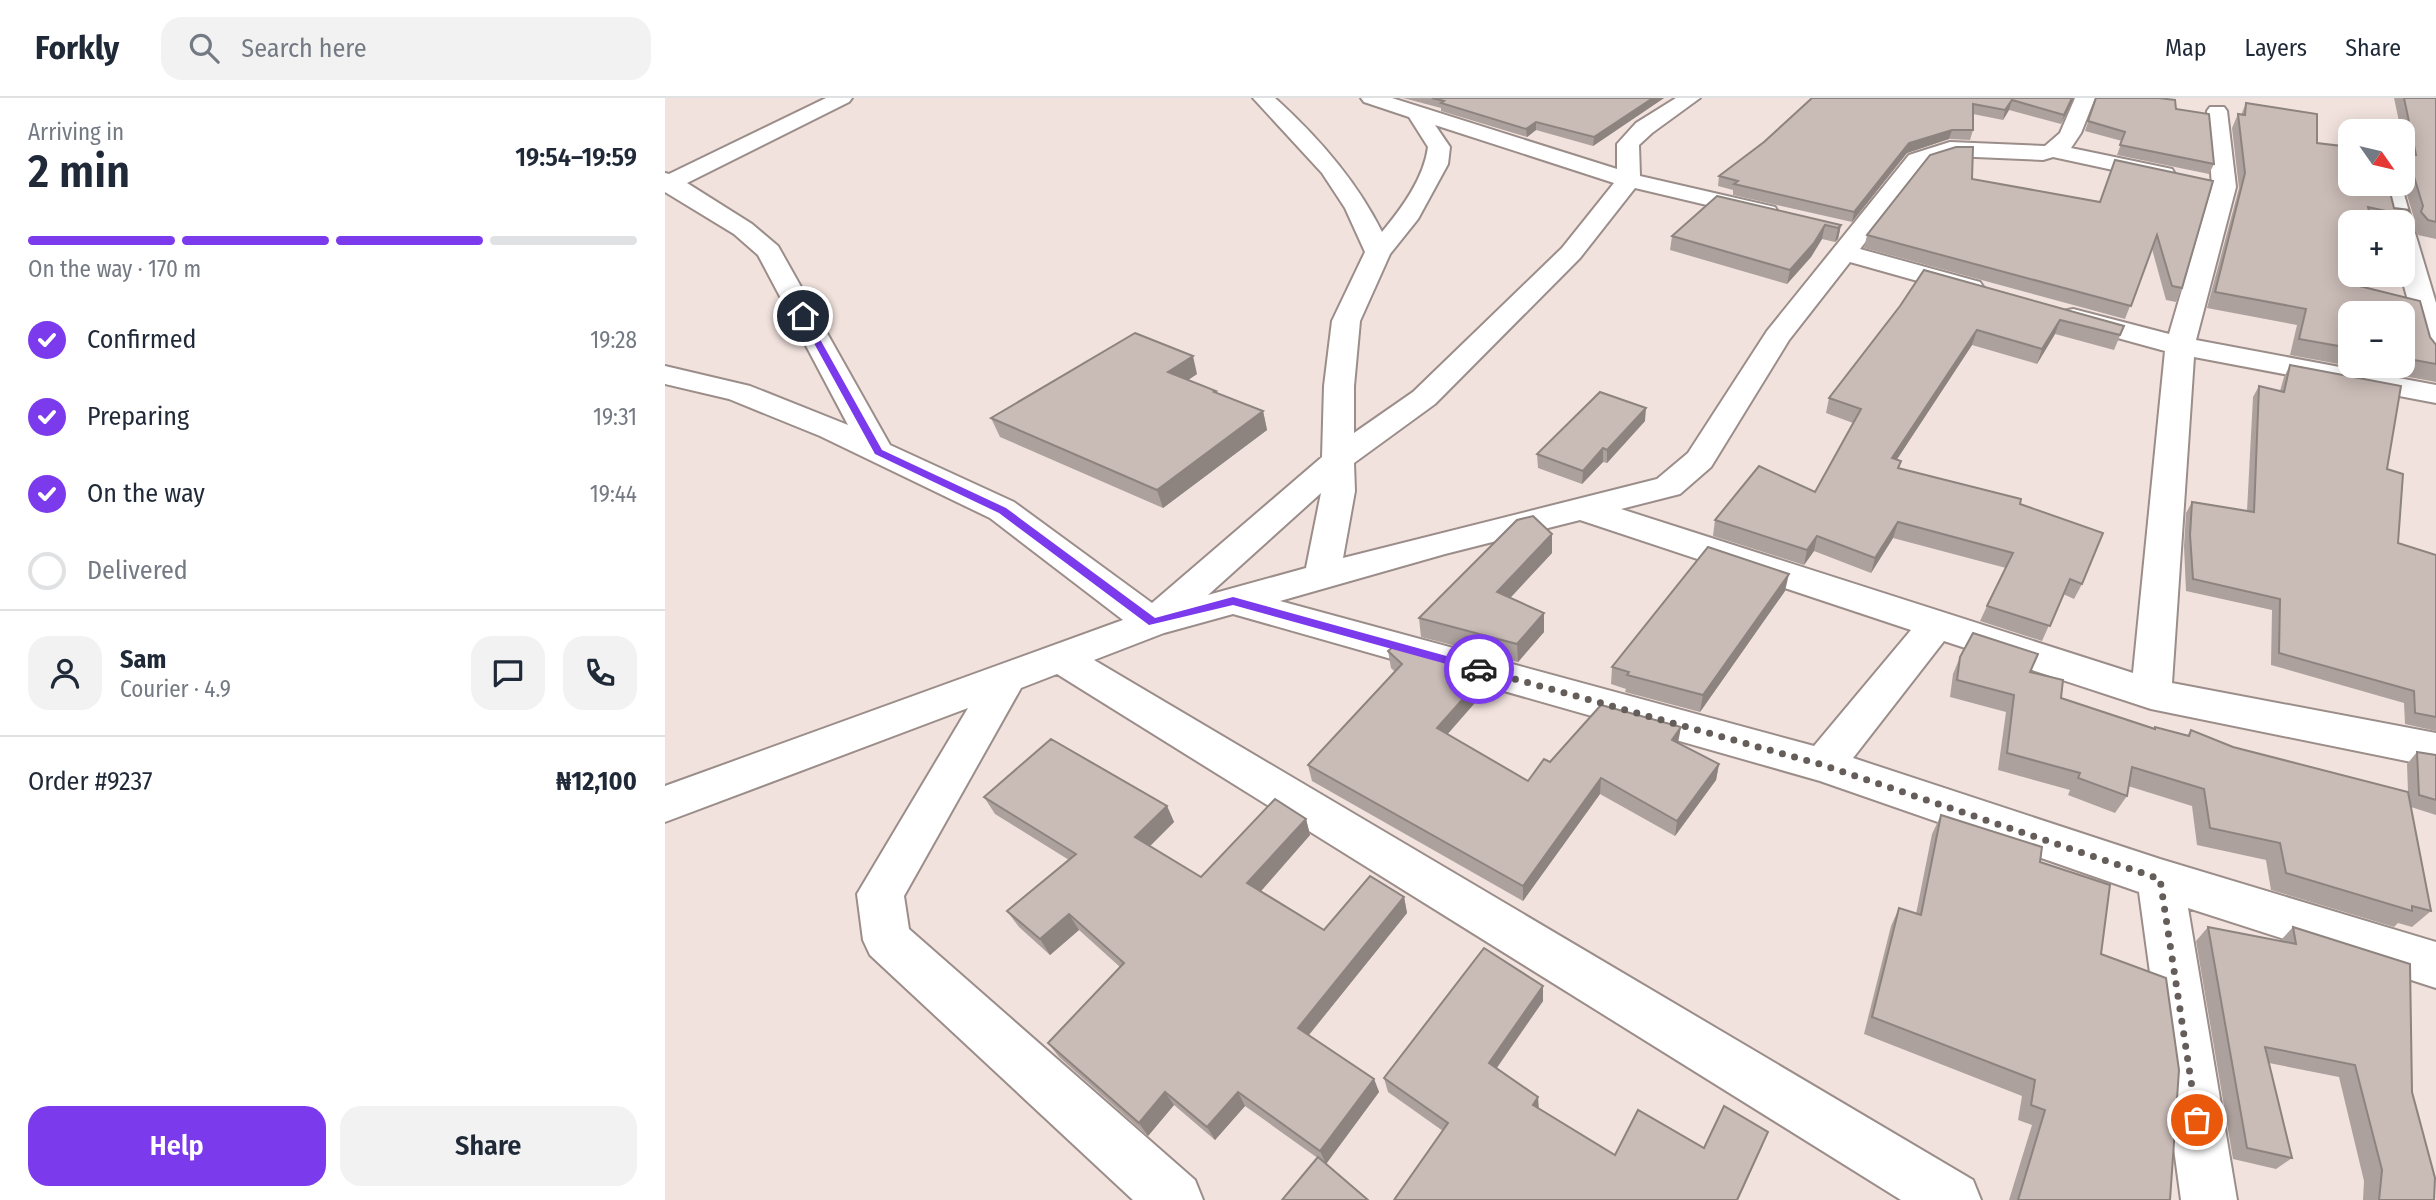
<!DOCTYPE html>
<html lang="en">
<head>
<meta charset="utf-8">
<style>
	body { margin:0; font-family:"Fira Sans Condensed",sans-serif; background:#f2f2f3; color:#1f2937; height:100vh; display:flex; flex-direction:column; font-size:26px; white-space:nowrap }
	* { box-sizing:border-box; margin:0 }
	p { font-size:23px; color:#747a83 }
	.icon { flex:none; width:38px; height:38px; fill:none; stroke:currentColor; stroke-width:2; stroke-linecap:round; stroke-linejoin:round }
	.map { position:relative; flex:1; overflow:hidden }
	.sheet { display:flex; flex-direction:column; background:#fff; width:665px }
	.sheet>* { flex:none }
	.needle { width:46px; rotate:124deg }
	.tools { position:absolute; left:1673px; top:21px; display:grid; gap:14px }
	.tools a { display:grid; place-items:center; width:77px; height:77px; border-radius:14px; background:#fff; box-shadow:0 4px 18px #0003; font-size:35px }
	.pin { position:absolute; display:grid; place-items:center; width:60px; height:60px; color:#fff; margin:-30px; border:4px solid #fff; border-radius:50%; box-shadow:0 2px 7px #0007 }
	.courier { position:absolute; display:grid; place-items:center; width:70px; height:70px; margin:-35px; border:5px solid #7c3aed; border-radius:50%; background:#fff; color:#222; box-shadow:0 2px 9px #0007 }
	.overview em { font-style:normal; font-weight:600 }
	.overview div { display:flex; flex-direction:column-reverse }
	.overview { display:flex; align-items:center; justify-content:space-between; height:119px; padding:0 28px }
	h1 { font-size:46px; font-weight:600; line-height:52px }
	.bar { display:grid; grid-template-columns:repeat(4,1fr); gap:10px 7px; align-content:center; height:84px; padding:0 28px }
	.bar i { height:9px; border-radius:5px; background:#e0e1e3 }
	.bar .on { background:#7c3aed }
	.bar p { grid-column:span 4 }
	.line { display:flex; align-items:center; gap:18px; padding:0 28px; border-top:2px solid #e0e1e3 }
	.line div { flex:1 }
	.round { display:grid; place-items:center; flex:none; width:74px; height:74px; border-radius:21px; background:#f2f2f3 }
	ol { padding:0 28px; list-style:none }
	li { display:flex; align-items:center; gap:21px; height:77px }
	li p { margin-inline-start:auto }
	li .icon { padding:7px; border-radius:50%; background:#7c3aed; color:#fff; stroke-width:4 }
	li:last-child { color:#747a83 }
	li i { width:38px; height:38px; border:4px solid #e0e1e3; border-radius:50% }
	.button { display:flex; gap:14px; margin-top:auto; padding:14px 28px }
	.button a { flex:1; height:80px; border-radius:21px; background:#7c3aed; color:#fff; font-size:28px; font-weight:600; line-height:80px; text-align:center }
	.button a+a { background:#f2f2f3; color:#1f2937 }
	header { display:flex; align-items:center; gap:42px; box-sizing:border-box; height:98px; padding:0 35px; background:#fff; border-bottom:2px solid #e0e1e3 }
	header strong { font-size:33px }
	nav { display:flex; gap:38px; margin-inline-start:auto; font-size:24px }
	.search { width:490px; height:63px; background:#f2f2f3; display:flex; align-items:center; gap:18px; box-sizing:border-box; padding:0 24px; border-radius:21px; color:#747a83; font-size:26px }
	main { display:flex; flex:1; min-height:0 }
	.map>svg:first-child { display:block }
</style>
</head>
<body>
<header>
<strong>Forkly</strong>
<div class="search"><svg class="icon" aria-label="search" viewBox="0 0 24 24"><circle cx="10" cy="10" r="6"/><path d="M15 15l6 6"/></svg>Search here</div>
<nav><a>Map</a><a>Layers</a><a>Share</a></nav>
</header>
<main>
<section class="sheet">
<div class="overview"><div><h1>2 min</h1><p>Arriving in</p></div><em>19:54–19:59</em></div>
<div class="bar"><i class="on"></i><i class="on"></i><i class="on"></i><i></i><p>On the way · 170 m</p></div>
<ol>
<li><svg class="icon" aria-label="check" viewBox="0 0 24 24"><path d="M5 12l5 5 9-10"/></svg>Confirmed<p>19:28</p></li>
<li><svg class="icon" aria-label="check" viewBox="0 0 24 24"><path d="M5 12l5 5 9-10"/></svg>Preparing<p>19:31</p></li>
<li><svg class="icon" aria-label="check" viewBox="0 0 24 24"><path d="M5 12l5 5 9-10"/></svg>On the way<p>19:44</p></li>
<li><i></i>Delivered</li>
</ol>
<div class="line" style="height:126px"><a class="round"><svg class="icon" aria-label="person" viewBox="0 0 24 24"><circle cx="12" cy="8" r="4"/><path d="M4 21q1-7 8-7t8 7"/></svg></a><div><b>Sam</b><p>Courier · 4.9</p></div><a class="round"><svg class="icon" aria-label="chat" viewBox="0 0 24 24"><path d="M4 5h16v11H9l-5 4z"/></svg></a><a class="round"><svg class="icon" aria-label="phone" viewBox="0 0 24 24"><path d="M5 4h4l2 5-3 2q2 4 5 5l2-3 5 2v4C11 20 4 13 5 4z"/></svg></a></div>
<div class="line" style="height:91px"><div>Order #9237</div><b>₦12,100</b></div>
<div class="button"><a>Help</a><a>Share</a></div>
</section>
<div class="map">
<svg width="1771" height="1102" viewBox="0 0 1771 1102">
	<rect width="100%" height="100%" fill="#f1e2dd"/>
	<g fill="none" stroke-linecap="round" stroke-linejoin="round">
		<g stroke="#9b8d89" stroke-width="4">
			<g id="minor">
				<path d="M161 0H187L184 4 22 85 87 126 113 148 225 347 349 404 487 505 657 359 659 288 667 223 700 154 680 110 657 75 588 0H610C653 39 691 82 717 134 737 110 759 80 763 49L744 19 699 4 696 0H727L952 71V46L971 25 1011 0H1035L987 35 974 47 975 78 1110 109 1113 114 1110 119 1101 121 970 90 915 160 770 306 689 365 690 393 678 460 992 381 1023 355 1102 233 1244 57 1285 44 1380 48 1395 35 1410 0H1430L1416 35 1406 50 1507 71 1510 76 1507 81 1499 83 1388 59 1378 62 1287 58 1260 67 1195 151 1315 184 1319 190 1315 196 1306 198 1185 164 1124 242 1046 369 1015 396 956 411 1468 575 1500 253 1398 225 1394 219 1398 213 1408 211 1504 236 1547 89 1542 13 1545 9H1559L1562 13 1571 89 1531 242 1771 287V305L1529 259 1507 585 1771 635V669L1486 611 1279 543 1188 660 1495 761 1771 844V890L1523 810 1572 1102H1516L1474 794 1155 683 568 516 499 535 429 562 1308 1082 1316 1102H1236L392 576 356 590 239 798 244 831 530 1082 538 1102H468L205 857 198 842 192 796 303 610 0 724V688L458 522 325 420 155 338 64 301 0 286V268L85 288 183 327 93 157 69 136 0 94V75L4 76ZM770 27 949 85 897 150 748 294 689 335V288L695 223 725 156 753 121 783 66 785 49ZM656 395 641 470 543 497ZM915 422 1246 532 1149 648 615 503 780 456Z"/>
				<path d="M1713 86H1736L1747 124 1744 129 1750 135 1771 205V263L1761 260 1757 254 1736 177 1738 124H1723Z"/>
			</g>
		</g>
		<use href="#minor" fill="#fff" fill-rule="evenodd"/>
	</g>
	<g fill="#ada19d" fill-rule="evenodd">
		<path d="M738 0H999L928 48 871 32 862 39 776 13V10Z"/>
		<path d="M1147 0H1409L1396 26 1344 12 1338 22 1308 16V32L1305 42 1284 41 1242 55 1187 124 1068 97V92L1053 88 1054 78 1099 44Z"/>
		<path d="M1431 0 1511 11 1549 66 1544 76 1452 57 1457 43 1420 33Z"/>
		<path d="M1729 0H1771V141L1753 137 1747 129 1750 123 1738 84V56H1740L1738 44V33H1736Z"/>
		<path d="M1581 5 1652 16V45L1685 49V86H1723L1729 110 1744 112V118L1738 129V124H1685V177H1697L1689 187 1755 203 1765 239 1771 247V284L1625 257 1632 227 1542 210 1574 90 1567 30 1573 16 1576 17ZM1685 215H1738V268H1685Z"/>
		<path d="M1548 83 1517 190 1511 204 1501 202 1487 151 1460 221 1199 150 1202 137 1435 104Z"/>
		<path d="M1052 98 1176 127 1173 141 1170 144 1157 141 1146 159 1122 186 1005 152 1007 138Z"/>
		<path d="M1235 208 1459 228 1449 252 1390 236 1372 266 1307 247 1232 361 1236 363 1234 370 1355 406 1417 486 1409 501 1398 496 1377 543 1315 523 1322 508 1341 470 1228 440 1206 475 1149 453 1139 467 1048 438 1050 422 1150 394 1188 325 1161 315 1164 300Z"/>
		<path d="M1625 267 1722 371 1733 445 1771 457V633L1740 626 1739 605 1606 567 1607 512 1521 493 1519 448 1521 415 1527 404 1582 413 1588 299 1594 288 1615 293 1619 279Z"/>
		<path d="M532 276 523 282 552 295 598 313 602 332 498 410 335 339 326 320Z"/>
		<path d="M980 323 942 365 938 364 917 386 873 370 872 356Z"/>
		<path d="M887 436V455L845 500 879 515V534L853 564 756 539 754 520Z"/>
		<path d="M1120 493 1035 614 960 594 961 591 946 586 947 569Z"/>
		<path d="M723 553 822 591 782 636 863 683 885 664 1013 645 1054 666 1051 682 1010 738 935 696 858 803 647 683 643 667 730 574 726 570Z"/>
		<path d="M1295 559 1365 574 1396 600 1489 631 1490 629 1522 638 1526 632 1568 649 1743 694 1742 666 1752 654 1771 657V717L1746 709 1766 813 1747 829 1733 825 1729 829 1606 792 1601 762 1532 747 1527 708 1463 688 1462 698 1450 715 1403 697 1405 692 1333 672 1341 614 1285 599 1288 576Z"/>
		<path d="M319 699 502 708 509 724 485 748 536 779 641 721 645 737 596 793 659 832 739 799 742 815 644 937 709 981 714 994 661 1066 580 1008 550 1042 509 1007 483 1038 394 959 383 945 455 869 414 832 385 857 354 829 342 813 404 762 330 716Z"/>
		<path d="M1276 717 1375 764 1436 856 1505 1102H1344L1367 1027 1353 1022 1357 998 1199 936 1226 828 1234 810 1251 816 1267 736Z"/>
		<path d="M1543 829 1615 843 1628 829 1747 994 1769 1102H1698L1699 1083 1674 979 1604 965 1627 1060 1611 1071 1568 1061 1531 843Z"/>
		<path d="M878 888V903L832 970 874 1010 950 1057 1098 1047 1073 1102H729L778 1033 723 994 719 980Z"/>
	</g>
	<g fill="#8d837f">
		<path d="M988 0H999L928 48 929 39Z"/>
		<path d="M1407 0H1409L1396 26 1399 17Z"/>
		<path d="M1347 2 1344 12 1338 22 1340 12Z"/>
		<path d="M871 24V32L862 39 861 31Z"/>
		<path d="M1287 32 1284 41 1242 55 1187 124 1189 114 1244 45Z"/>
		<path d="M1160 127 1157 141 1146 159 1122 186 1125 172Z"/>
		<path d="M1176 127 1173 141 1170 144 1173 130Z"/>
		<path d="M1694 177H1697L1677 202 1686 186Z"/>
		<path d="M1395 222 1390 236 1372 266 1377 251Z"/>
		<path d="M1312 232 1307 247 1223 375 1227 360Z"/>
		<path d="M528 258 532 276 508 292 503 274Z"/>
		<path d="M981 310 980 323 942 365V352Z"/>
		<path d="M598 313 602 332 498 410 492 392Z"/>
		<path d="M938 350V364L917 386 918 373Z"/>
		<path d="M1233 424 1228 440 1206 475 1210 460Z"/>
		<path d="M887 436V455L833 513 832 494Z"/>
		<path d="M1152 438 1149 453 1139 467 1142 452Z"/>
		<path d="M1124 476 1120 493 1035 614 1038 597Z"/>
		<path d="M879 515V534L853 564 852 546Z"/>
		<path d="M821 575 822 591 774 646 772 630Z"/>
		<path d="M1016 629 1013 645 1007 642Z"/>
		<path d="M1054 666 1051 682 1010 738 1012 723Z"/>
		<path d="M936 680 935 696 858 803V788Z"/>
		<path d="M502 708 509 724 478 755 470 739Z"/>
		<path d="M641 721 645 737 589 801 582 785Z"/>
		<path d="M739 799 742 815 638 944 633 930Z"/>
		<path d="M404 816 414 832 385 857 375 841Z"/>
		<path d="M878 888V903L825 979 824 965Z"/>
		<path d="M709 981 714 994 661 1066 655 1053Z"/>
		<path d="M500 994 509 1007 483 1038 474 1025Z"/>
		<path d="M573 994 580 1008 550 1042 542 1029Z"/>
		<path d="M873 999 874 1012 868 1007Z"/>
	</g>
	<g fill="#c9bbb6" stroke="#8d837f" stroke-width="2">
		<path d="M767 0H988L929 39 871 24 861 31 776 5 779 3Z"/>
		<path d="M1147 0H1407L1399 17 1347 2 1340 12 1308 6V32H1287L1244 45 1189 114 1069 86 1073 83 1054 78 1099 44Z"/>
		<path d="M1431 0H1494L1510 2 1511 11 1544 16 1549 66 1455 47 1460 34 1423 23Z"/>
		<path d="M1739 0H1771V124L1763 122 1756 114 1758 108 1746 69 1738 70V56L1751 57Z"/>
		<path d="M1581 5 1652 16V45L1685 49V86H1723L1729 110 1744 112V118L1703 109 1707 124H1685V177H1694L1686 186 1755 203 1765 239 1771 247V266L1738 260V215H1685V250L1634 241 1641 211 1550 194 1580 75 1573 16 1580 17Z"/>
		<path d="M1291 49H1308L1307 81 1435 104 1450 62 1548 83 1517 190 1507 188 1492 137 1466 208 1202 137 1265 57Z"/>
		<path d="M1052 98 1176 127 1173 130 1160 127 1149 145 1125 172 1007 138Z"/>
		<path d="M1259 172 1459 228 1455 237 1395 222 1377 251 1312 232 1227 360 1236 363 1233 370 1356 401 1355 406 1438 435 1417 486 1405 481 1385 528 1322 508 1348 455 1233 424 1210 460 1152 438 1142 452 1050 422 1094 368 1150 394 1196 311 1164 300 1235 208Z"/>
		<path d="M470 235 528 258 503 274 551 293 549 294 598 313 492 392 326 320Z"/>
		<path d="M1625 267 1736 288 1722 371 1738 376 1733 445 1771 457V619L1750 615 1749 593 1614 555 1615 501 1528 481 1525 437 1527 404 1589 414 1594 288 1619 294Z"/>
		<path d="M935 294 981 310 942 352 938 350 918 373 872 356Z"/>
		<path d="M868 418 887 436 832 494 879 515 852 546 754 520 852 422Z"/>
		<path d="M1043 449 1124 476 1038 597 962 577 964 574 947 569Z"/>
		<path d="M1308 535 1373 556 1365 574 1398 582 1396 600 1490 631V629L1524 638 1526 632 1568 649 1743 694 1766 813 1747 808V813L1621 775 1615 745 1545 730 1539 691 1467 669 1462 698 1413 680 1415 675 1342 655 1349 597 1292 582 1295 559Z"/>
		<path d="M728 549 821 575 772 630 863 683 879 661 885 664 936 607 1016 629 1007 642 1054 666 1012 723 936 680 858 788 643 667 737 566 723 553Z"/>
		<path d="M386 641 502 708 470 739 536 779 610 701 641 721 582 785 659 832 705 778 739 799 633 930 709 981 655 1053 573 994 542 1029 500 994 474 1025 383 945 459 865 404 816 375 841 342 813 411 756 319 699Z"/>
		<path d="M1752 654 1771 657V702L1754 697Z"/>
		<path d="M1276 717 1377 749 1375 764 1445 787 1436 856 1501 880 1514 972 1505 1102H1353L1380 1012 1366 1007 1370 982 1207 919 1234 810 1256 817Z"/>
		<path d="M1543 829 1631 846 1628 829 1745 866 1747 994 1770 1080 1769 1102H1714L1717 1072 1690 967 1600 949 1627 1060 1582 1050Z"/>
		<path d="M819 850 878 888 824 965 873 999 868 1007 950 1057 973 1012 1039 1050 1059 1008 1103 1034 1072 1102H729L783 1025 719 980Z"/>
		<path d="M653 1059 703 1102H617Z"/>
	</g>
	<path fill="#7c3aed" d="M138 215 142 218 217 352 341 410 490 520 568 499 814 567 820 571 814 575 568 507 484 527 334 415 210 356 134 218Z"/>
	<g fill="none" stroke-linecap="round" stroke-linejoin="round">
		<path stroke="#655d5a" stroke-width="7" stroke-dasharray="0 12.6" d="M814 571 1158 667 1495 781 1532 1022"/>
	</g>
</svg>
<div class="tools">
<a><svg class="needle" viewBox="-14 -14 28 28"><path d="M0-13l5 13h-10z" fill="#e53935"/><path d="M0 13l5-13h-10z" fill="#747a83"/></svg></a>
<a>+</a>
<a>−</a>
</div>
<div class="pin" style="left:1532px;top:1022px;background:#ea580c"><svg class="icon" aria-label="bag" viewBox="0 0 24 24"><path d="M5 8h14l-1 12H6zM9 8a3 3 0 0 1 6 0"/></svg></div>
<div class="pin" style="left:138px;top:218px;background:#1f2937"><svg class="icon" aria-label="home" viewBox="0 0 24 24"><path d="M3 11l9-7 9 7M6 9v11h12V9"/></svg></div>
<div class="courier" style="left:814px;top:571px"><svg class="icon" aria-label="car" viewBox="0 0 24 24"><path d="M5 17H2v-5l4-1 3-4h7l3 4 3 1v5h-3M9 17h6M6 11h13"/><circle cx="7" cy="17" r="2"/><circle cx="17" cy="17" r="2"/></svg></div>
</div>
</main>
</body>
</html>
